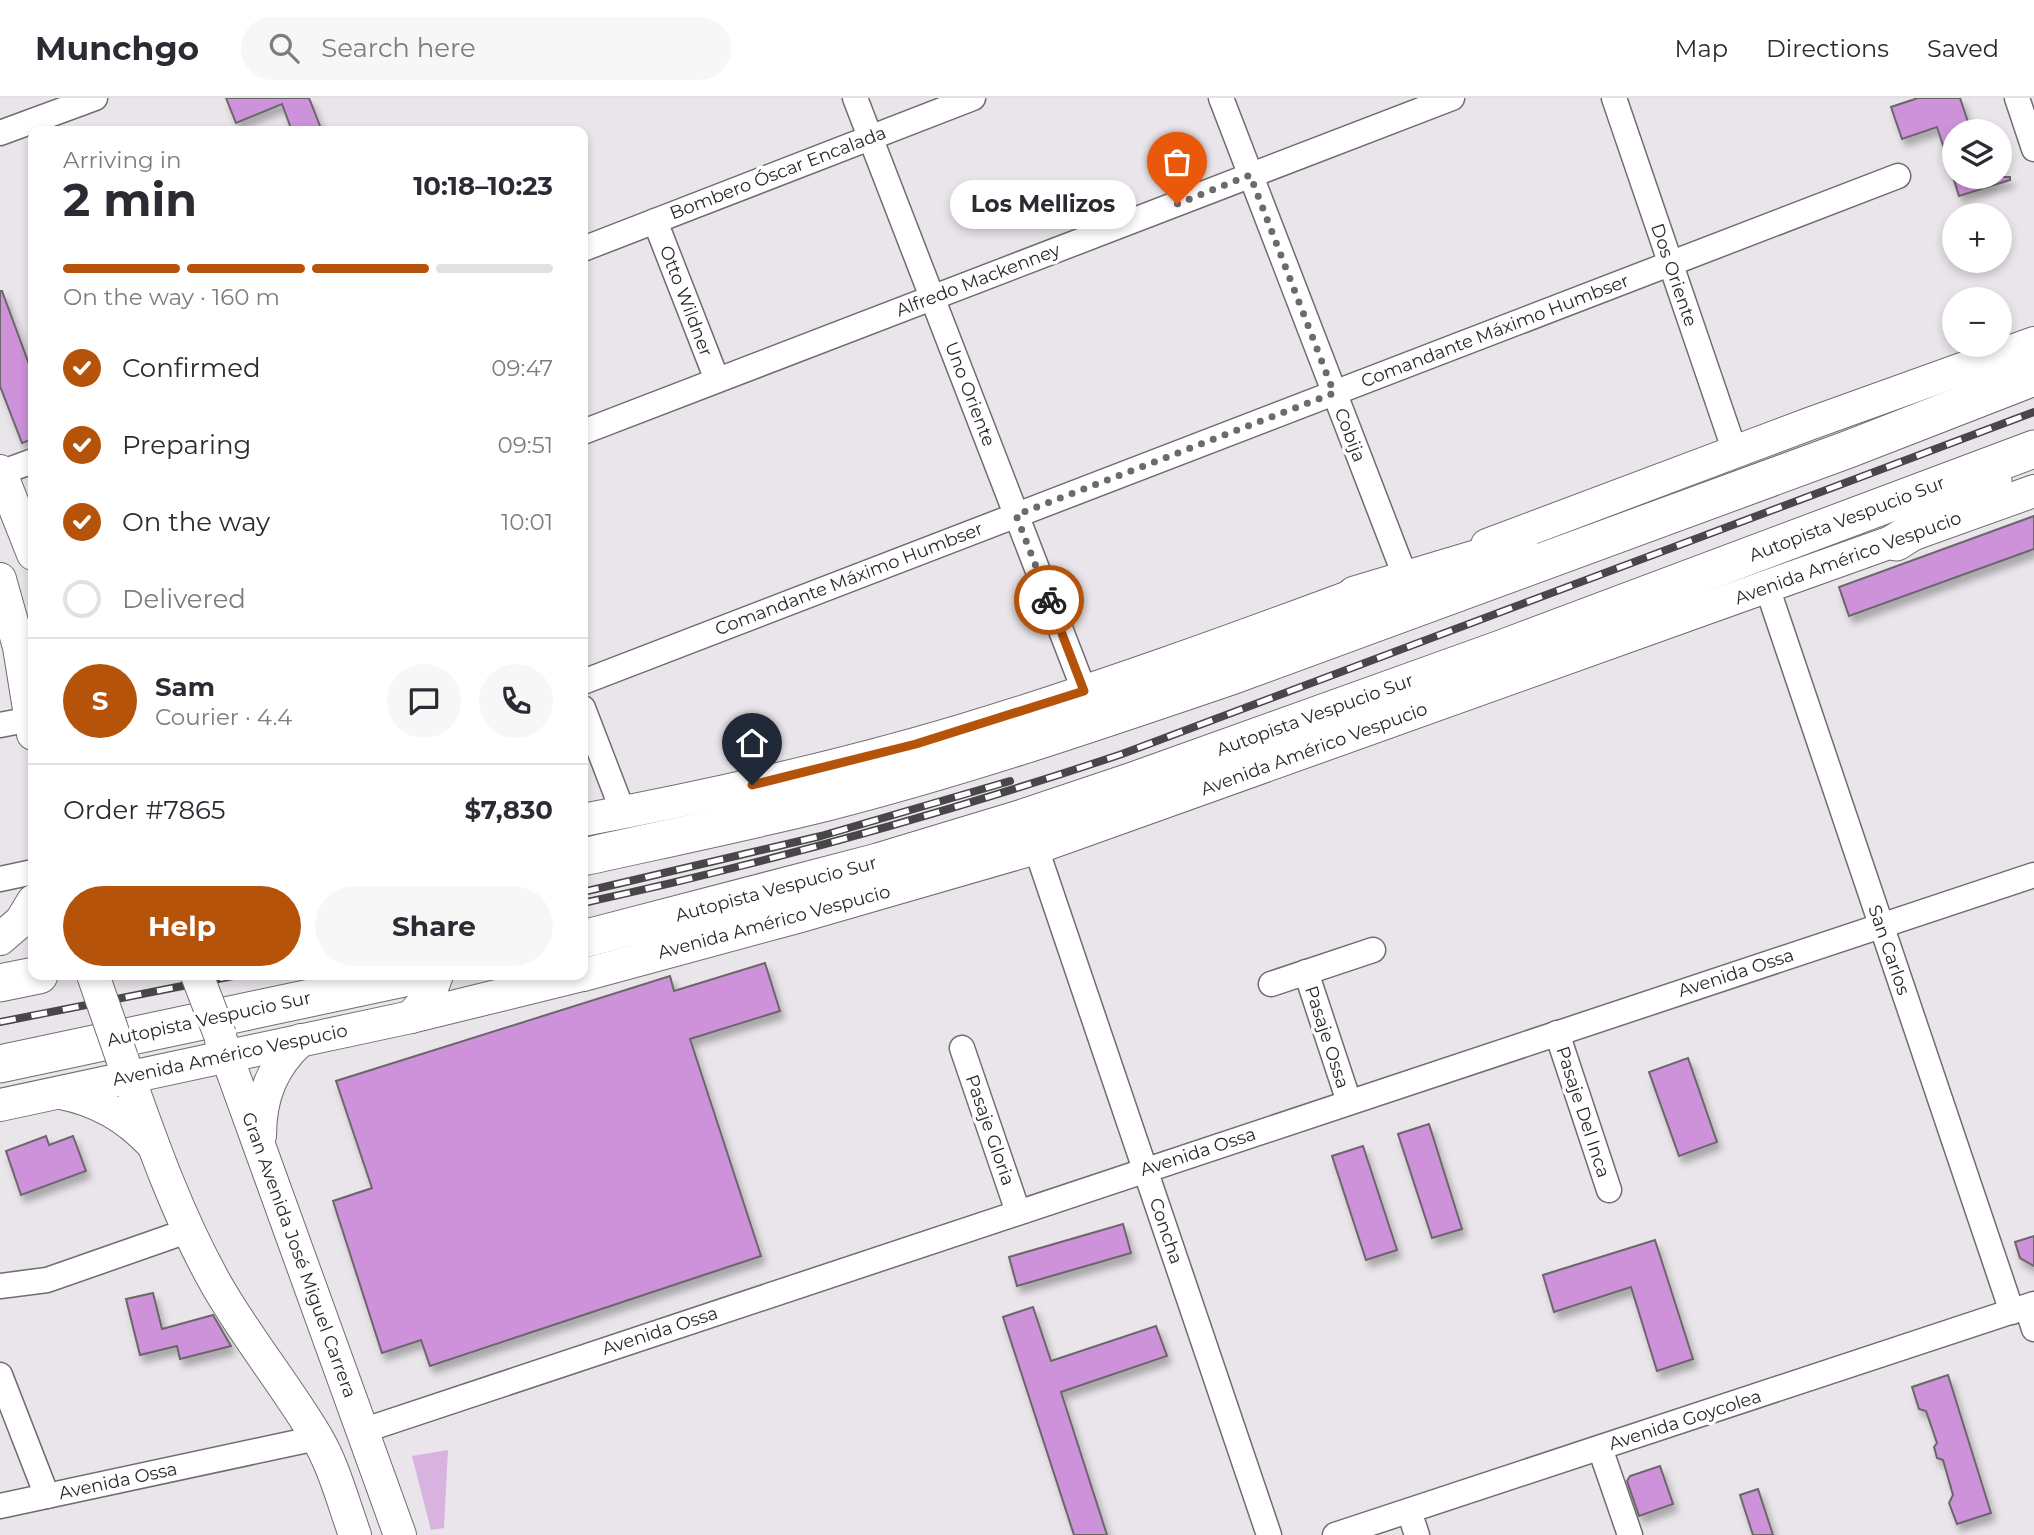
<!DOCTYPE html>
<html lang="en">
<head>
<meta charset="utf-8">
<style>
	body { margin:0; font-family:Montserrat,sans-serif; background:#f7f7f7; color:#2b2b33; height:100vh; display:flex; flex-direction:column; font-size:26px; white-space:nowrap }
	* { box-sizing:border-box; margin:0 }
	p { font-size:23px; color:#7c7c81 }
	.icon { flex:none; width:38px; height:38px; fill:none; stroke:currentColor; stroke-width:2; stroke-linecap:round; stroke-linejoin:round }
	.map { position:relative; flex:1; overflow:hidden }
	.side { position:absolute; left:28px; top:28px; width:560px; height:854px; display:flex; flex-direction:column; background:#fff; border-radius:14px; box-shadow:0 4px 10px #0003 }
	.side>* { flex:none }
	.controls { position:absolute; left:1942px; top:21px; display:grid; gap:14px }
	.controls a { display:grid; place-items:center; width:70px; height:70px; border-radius:50%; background:#fff; box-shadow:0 4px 10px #0003; font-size:35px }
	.pin { position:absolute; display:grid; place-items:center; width:60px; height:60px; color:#fff; margin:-72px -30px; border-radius:50% 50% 50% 0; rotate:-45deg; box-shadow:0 0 7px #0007 }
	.pin .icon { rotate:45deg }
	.courier { position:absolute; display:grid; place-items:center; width:70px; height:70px; margin:-35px; border:5px solid #b45309; border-radius:50%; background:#fff; color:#222; box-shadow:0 2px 9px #0007 }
	.bubble { position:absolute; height:49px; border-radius:24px; background:#fff; box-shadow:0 4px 10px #0003; font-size:23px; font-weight:700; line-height:49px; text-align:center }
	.summary em { font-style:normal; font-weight:700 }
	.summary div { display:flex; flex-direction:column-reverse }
	.summary { display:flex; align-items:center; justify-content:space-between; height:119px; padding:0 35px }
	h1 { font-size:46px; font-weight:700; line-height:52px }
	.bar { display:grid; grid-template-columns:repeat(4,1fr); gap:10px 7px; align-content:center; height:84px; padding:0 35px }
	.bar i { height:9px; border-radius:5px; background:#e1e1e2 }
	.bar .active { background:#b45309 }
	.bar p { grid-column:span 4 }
	.line { display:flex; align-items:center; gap:18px; padding:0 35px; border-top:2px solid #e1e1e2 }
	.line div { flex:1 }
	.round { display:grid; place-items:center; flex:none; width:74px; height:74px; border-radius:37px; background:#f7f7f7 }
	ol { padding:0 35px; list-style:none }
	li { display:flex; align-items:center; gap:21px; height:77px }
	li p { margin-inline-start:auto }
	li .icon { padding:7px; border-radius:50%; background:#b45309; color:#fff; stroke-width:4 }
	li:last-child { color:#7c7c81 }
	li i { width:38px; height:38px; border:4px solid #e1e1e2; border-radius:50% }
	.cta { display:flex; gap:14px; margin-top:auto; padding:14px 35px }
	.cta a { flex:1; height:80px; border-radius:42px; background:#b45309; color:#fff; font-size:28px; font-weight:700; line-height:80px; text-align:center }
	.cta a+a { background:#f7f7f7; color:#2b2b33 }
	header { display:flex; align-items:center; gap:42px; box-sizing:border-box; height:98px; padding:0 35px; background:#fff; border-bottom:2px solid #e1e1e2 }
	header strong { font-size:33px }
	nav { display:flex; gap:38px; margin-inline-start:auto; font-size:24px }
	.search { width:490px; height:63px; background:#f7f7f7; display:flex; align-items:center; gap:18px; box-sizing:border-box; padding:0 24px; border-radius:38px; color:#7c7c81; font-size:26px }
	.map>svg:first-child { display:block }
</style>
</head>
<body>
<header>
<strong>Munchgo</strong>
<div class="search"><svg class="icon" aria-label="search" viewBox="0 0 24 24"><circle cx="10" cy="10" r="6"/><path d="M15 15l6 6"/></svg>Search here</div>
<nav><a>Map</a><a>Directions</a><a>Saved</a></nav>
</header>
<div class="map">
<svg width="2034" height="1437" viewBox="0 0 2034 1437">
	<defs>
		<filter id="shadow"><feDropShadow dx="4" dy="7" stdDeviation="3.5" flood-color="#0004"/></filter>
	</defs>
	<rect width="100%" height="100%" fill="#e9e5ea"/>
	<path fill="#d8b3e0" d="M448 1352 444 1430 431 1432 412 1358Z"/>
	<g fill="#ce92da" stroke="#6b666b" stroke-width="2" filter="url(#shadow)">
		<path d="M226 0H309L322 33H292L282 6 236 25Z"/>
		<path d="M1918 0H1960L1971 33H1955V75H1952L1937 29 1902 41 1891 9Z"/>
		<path d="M1953 79H2010V82L1959 98Z"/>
		<path d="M0 193H2L33 277V341L22 345 0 288Z"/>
		<path d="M2034 418V451L1849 518 1839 489Z"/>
		<path d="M765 865 780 913 690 941 761 1158 430 1268 421 1242 382 1255 333 1103 372 1090 336 983 670 878 674 893Z"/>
		<path d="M1688 960 1717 1044 1679 1058 1649 974Z"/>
		<path d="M1429 1026 1462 1131 1432 1140 1398 1036Z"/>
		<path d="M46 1038 49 1047 73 1038 86 1073 21 1097 6 1053Z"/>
		<path d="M1363 1048 1397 1152 1366 1162 1332 1058Z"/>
		<path d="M1123 1126 1131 1155 1017 1188 1009 1159Z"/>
		<path d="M2034 1138V1168L2020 1160 2015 1144Z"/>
		<path d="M1655 1142 1693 1261 1657 1273 1631 1189 1554 1214 1543 1177Z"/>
		<path d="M153 1195 162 1231 213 1217 231 1248 180 1261 177 1248 140 1257 126 1201Z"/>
		<path d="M1033 1209 1051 1263 1156 1228 1167 1258 1061 1294 1107 1437H1074L1047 1354 1003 1219Z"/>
		<path d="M1948 1277 1991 1415 1957 1426 1949 1405 1953 1397 1943 1362 1937 1360 1934 1349 1937 1345 1926 1313 1919 1311 1912 1289Z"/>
		<path d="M1660 1368 1673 1406 1639 1418 1627 1383 1630 1378Z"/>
		<path d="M1758 1391 1773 1437H1753L1740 1397Z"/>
	</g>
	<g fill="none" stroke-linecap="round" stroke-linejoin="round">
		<g stroke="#706c71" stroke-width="27">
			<g id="minor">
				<path d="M855 0 1084 592"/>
				<path d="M1221 0 1405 478"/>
				<path d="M1614 0 1735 354"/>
				<path d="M2017 0 2034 51"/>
				<path d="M0 35 95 0"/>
				<path d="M655 123 717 282"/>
				<path d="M583 151 973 0"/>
				<path d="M583 334 1452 0"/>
				<path d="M0 375 33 363"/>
				<path d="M1767 489 2012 1214"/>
				<path d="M583 584 1898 78"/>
				<path d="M583 610 623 714"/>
				<path d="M0 627 31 621"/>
				<path d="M1036 750 1269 1437"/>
				<path d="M0 781 33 774"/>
				<path d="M1306 874 1349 1004"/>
				<path d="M1271 886 1373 852"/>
				<path d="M1557 935 1609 1092"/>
				<path d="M962 950 1018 1114"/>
				<path d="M0 1188 47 1182 190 1132"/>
				<path d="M2027 1209 2034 1231"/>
				<path d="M0 1277 47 1398"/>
				<path d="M362 1333 2034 777"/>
				<path d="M1600 1350 1630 1437"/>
				<path d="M0 1408 317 1340"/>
				<path d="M1409 1413 1417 1437"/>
				<path d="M1335 1437 2034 1206"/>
			</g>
		</g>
		<g stroke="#706c71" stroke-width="34">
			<g id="major">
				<path d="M0 373 33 456"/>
				<path d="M1487 447 1809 326 2034 245"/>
				<path d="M0 481 19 549 33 636"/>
				<path d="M583 722C710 698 836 670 960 633 1100 591 1239 540 1376 489"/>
				<path d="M0 841 21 823 33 803"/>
				<path d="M583 877 797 819 1036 750 2034 393"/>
				<path d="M411 919 429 898 437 877"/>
				<path d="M221 942 400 1437"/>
				<path d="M122 960C149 1036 176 1115 216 1186 246 1239 285 1286 316 1338 334 1368 343 1404 355 1437"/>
				<path d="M61 995C97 1002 126 1018 151 1045"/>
				<path d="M0 1007 411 919 582 877"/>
				<path d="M260 1038C260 999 272 968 301 942"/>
			</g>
		</g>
		<g stroke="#706c71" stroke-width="39">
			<g id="highway">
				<path d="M1896 444 1993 383"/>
				<path d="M1355 497 1519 448"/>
				<path d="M583 759C664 741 746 724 827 704 964 669 1099 623 1234 577L1849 351 2034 279"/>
				<path d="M583 841 878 764 1020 721 1133 683 1501 551 2034 351"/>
				<path d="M0 885 39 877"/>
				<path d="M0 966 418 877"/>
			</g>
		</g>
		<use href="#minor" stroke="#fff" stroke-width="24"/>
		<use href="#major" stroke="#fff" stroke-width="32"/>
		<use href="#highway" stroke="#fff" stroke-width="37"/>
		<g stroke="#484648" stroke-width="8">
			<g id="rail">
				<path d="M583 794 821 738 1010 683"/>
				<path d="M583 805C767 765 943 716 1122 656L2034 314"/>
				<path d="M0 924 238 877"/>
			</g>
		</g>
		<use href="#rail" stroke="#fff" stroke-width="5" stroke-dasharray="16" stroke-linecap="butt"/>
		<g stroke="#706c71" stroke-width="34" stroke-linecap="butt">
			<g id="major-bridge">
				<path d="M93 877 122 960"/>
				<path d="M197 877 220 937"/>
			</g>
		</g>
		<use href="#major-bridge" stroke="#fff" stroke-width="32"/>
	</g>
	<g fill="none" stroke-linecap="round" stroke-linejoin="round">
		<path stroke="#6d6a6d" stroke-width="7" stroke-dasharray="0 12.6" d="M1049 502 1016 417 1334 295 1250 77 1177 106"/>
		<path stroke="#b45309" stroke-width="9" d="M752 687 916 646 1084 593 1049 502"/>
	</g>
	<g text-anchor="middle" stroke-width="7" stroke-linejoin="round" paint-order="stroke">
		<g font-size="18" fill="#2a282a" stroke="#fff">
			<text transform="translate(778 75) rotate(-21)" y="6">Bombero Óscar Encalada</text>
			<text transform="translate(1674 177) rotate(71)" y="6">Dos Oriente</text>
			<text transform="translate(978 182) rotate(-21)" y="6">Alfredo Mackenney</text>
			<text transform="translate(686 203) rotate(69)" y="6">Otto Wildner</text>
			<text transform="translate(1495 233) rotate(-21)" y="6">Comandante Máximo Humbser</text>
			<text transform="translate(970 296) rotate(69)" y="6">Uno Oriente</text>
			<text transform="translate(1350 337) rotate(69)" y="6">Cobija</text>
			<text transform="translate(1847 421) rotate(-21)" y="6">Autopista Vespucio Sur</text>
			<text transform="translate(1848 460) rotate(-20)" y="6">Avenida Américo Vespucio</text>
			<text transform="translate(849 481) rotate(-21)" y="6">Comandante Máximo Humbser</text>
			<text transform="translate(1315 617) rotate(-20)" y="6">Autopista Vespucio Sur</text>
			<text transform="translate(1314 651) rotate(-20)" y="6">Avenida Américo Vespucio</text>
			<text transform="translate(776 791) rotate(-15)" y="6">Autopista Vespucio Sur</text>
			<text transform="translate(774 824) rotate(-15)" y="6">Avenida Américo Vespucio</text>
			<text transform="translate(1889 852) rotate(71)" y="6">San Carlos</text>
			<text transform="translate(1736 875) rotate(-18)" y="6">Avenida Ossa</text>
			<text transform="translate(209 921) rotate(-12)" y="6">Autopista Vespucio Sur</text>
			<text transform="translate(1327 939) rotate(72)" y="6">Pasaje Ossa</text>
			<text transform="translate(230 957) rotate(-12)" y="6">Avenida Américo Vespucio</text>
			<text transform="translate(1583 1014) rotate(72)" y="6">Pasaje Del Inca</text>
			<text transform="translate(990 1032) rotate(71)" y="6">Pasaje Gloria</text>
			<text transform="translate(1198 1054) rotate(-18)" y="6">Avenida Ossa</text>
			<text transform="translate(1166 1133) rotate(71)" y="6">Concha</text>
			<text transform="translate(299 1157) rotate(70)" y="6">Gran Avenida José Miguel Carrera</text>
			<text transform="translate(660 1233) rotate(-18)" y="6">Avenida Ossa</text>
			<text transform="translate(1685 1322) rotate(-18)" y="6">Avenida Goycolea</text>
			<text transform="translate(118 1383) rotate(-12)" y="6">Avenida Ossa</text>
		</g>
	</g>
</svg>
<div class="controls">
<a><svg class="icon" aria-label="layers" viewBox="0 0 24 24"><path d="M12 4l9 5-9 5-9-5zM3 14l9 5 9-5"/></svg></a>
<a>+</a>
<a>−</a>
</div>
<div class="pin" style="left:1177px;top:106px;background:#ea580c"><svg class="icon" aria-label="bag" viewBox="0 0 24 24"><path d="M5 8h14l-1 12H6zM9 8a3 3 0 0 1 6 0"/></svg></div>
<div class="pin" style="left:752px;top:687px;background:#1f2937"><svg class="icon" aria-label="home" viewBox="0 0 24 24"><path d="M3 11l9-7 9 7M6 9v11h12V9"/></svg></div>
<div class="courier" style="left:1049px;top:502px"><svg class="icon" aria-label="bike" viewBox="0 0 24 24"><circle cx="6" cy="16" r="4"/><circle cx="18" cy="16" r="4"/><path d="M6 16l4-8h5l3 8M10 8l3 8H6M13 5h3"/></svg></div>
<div class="bubble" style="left:950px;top:82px;width:186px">Los Mellizos</div>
<section class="side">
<div class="summary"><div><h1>2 min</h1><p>Arriving in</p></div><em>10:18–10:23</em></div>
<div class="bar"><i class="active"></i><i class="active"></i><i class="active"></i><i></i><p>On the way · 160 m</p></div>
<ol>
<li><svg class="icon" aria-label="check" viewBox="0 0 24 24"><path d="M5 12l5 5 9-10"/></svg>Confirmed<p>09:47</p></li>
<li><svg class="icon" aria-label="check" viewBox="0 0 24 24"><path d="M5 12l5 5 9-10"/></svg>Preparing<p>09:51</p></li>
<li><svg class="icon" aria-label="check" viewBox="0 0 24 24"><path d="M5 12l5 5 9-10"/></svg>On the way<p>10:01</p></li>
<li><i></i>Delivered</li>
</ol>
<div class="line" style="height:126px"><b class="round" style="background:#b45309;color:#fff">S</b><div><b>Sam</b><p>Courier · 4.4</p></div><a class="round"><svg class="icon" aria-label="chat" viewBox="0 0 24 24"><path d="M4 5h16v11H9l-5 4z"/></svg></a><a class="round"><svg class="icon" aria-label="phone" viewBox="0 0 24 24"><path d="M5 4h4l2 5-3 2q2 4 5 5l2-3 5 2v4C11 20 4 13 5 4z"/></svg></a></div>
<div class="line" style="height:91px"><div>Order #7865</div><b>$7,830</b></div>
<div class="cta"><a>Help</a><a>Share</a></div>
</section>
</div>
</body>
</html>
